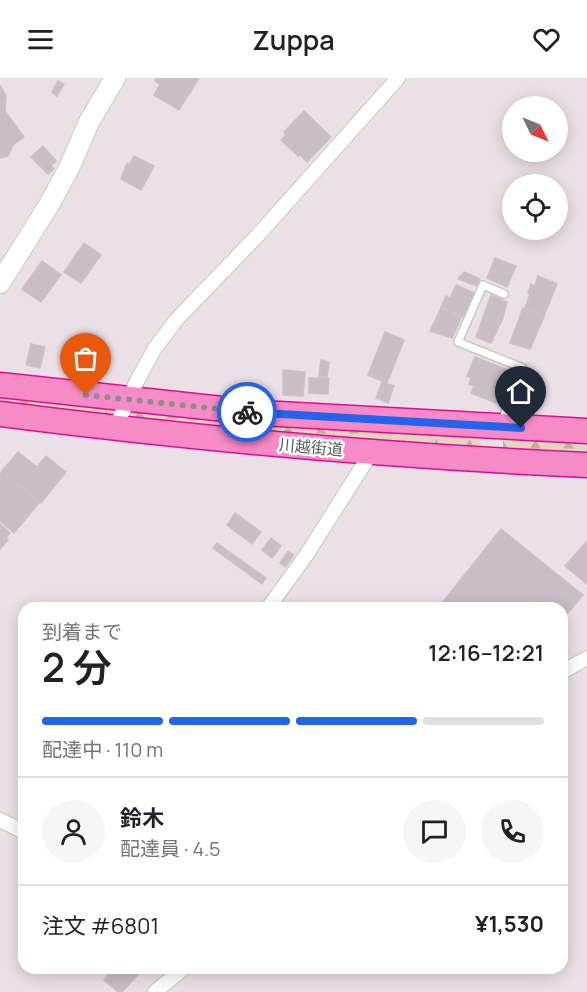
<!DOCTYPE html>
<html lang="ja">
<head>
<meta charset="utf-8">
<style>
	body { margin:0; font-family:Manrope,"Noto Sans JP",sans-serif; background:#f6f6f6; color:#202124; height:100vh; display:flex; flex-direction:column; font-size:22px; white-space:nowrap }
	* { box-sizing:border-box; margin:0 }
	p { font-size:20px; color:#757577 }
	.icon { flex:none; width:33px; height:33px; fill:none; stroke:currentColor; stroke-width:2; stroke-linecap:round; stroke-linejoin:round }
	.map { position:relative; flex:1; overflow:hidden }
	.sheet { position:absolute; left:18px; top:524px; width:550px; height:372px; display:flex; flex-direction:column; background:#fff; border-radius:18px; box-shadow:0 3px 15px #0003 }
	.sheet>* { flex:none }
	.needle { width:39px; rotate:133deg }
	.controls { position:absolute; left:502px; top:18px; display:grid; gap:12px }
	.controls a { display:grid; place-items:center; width:66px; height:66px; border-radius:50%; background:#fff; box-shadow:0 3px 15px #0003; font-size:30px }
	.pin { position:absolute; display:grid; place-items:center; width:51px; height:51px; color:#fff; margin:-62px -26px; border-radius:50% 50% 50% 0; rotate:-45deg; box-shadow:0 0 6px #0007 }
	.pin .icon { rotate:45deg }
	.courier { position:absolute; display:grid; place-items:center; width:60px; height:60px; margin:-30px; border:4px solid #2563eb; border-radius:50%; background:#fff; color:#222; box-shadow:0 2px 8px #0007 }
	.head em { font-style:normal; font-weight:600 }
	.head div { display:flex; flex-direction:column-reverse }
	.head { display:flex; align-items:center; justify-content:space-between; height:102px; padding:0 24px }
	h1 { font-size:39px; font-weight:600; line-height:45px }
	.bar { display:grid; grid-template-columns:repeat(4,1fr); gap:9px 6px; align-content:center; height:72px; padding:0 24px }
	.bar i { height:8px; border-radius:4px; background:#e0e0e0 }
	.bar .current { background:#2563eb }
	.bar p { grid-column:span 4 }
	.line { display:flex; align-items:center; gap:15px; padding:0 24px; border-top:2px solid #e0e0e0 }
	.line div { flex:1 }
	.round { display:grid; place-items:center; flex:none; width:63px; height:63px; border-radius:32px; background:#f6f6f6 }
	header { display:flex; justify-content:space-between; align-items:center; height:78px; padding:0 24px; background:#fff; font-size:27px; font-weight:600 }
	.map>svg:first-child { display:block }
</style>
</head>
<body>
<header><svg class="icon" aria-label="menu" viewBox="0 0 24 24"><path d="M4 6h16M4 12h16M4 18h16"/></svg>Zuppa<svg class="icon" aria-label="heart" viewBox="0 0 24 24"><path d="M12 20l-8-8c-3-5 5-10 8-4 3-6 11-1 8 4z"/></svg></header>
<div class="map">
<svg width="587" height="914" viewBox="0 0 587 914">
	<defs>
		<pattern id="forest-firs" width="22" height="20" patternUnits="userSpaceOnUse" patternTransform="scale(1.5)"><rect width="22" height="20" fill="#e2d7bd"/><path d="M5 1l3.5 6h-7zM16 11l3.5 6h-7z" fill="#bab29d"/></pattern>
	</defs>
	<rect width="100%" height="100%" fill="#ebe0e6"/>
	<g fill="url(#forest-firs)">
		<path d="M0 313 112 328 115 336 112 340 0 325Z"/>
		<path d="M131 330 478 358 481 366 478 371 127 343V334Z"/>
		<path d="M508 357 587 361V381L503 374V362Z"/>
	</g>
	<g fill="#c9bec5" stroke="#cfbfc9" stroke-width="1.5">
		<path d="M156 0H199L179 32 154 17 160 6 155 3Z"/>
		<path d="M58 3 64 6 57 18 52 14Z"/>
		<path d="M0 8 6 18 5 33 24 59 13 67 8 78 0 80Z"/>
		<path d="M304 33 331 59 307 84 300 77 298 78 281 62 286 57 284 54Z"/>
		<path d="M43 68 56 83 51 88 54 91 48 96 31 79Z"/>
		<path d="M134 78 154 88 141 112 121 101 127 85 129 87Z"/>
		<path d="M84 165 101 177 81 205 64 194Z"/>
		<path d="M495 180 516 188 507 209 487 200Z"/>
		<path d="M42 183 61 197 41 224 22 211Z"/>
		<path d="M464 194 480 201 477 208 458 201Z"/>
		<path d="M538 198 557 206 544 238 525 230 530 216 528 215 531 206 535 208Z"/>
		<path d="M456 207 474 215 463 239 441 229 446 218 450 220Z"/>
		<path d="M491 217 507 224 503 240 491 265 476 259Z"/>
		<path d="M441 230 461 240 452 260 430 253Z"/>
		<path d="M523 230 544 239 530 271 510 265Z"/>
		<path d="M385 254 404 262 387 305 368 297Z"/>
		<path d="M31 266 45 269 40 290 26 287Z"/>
		<path d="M475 279 513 294 501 324 497 323 496 325 471 315 474 308 469 306 471 300 467 298Z"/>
		<path d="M321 282 329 284 327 299 319 298Z"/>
		<path d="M283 292 305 294 303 318 283 317Z"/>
		<path d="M309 300H329L328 316 309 315Z"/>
		<path d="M382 304 394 308 388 325 376 320Z"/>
		<path d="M18 374 37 389 46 378 66 394 41 425 2 393Z"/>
		<path d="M2 394 39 425 14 455 0 443V396Z"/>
		<path d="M235 435 261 454 252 466 227 447Z"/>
		<path d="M0 446 10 455 6 460 8 462 0 471Z"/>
		<path d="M501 451 583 517 562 542V530H438Z"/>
		<path d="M271 460 281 468 272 480 262 472Z"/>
		<path d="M587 463V506L565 488Z"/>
		<path d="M217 465 266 500 262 506 213 470Z"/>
		<path d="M288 473 294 477 285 489 280 485Z"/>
		<path d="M114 890H144L122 914H118L104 902Z"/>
	</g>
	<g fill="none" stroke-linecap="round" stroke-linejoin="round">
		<g stroke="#c4cac6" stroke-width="10">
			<path id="lane" d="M501 344 523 290 458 264 483 207 504 216"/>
		</g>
		<g stroke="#c4cac6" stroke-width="16">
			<g id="street">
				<path d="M115 350 138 301 155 270 177 241 258 157 398 0"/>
				<path d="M268 530 307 476 371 375"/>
				<path d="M562 594 587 580"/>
				<path d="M0 742 24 754"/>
				<path d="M155 914 184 890"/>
			</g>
		</g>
		<g stroke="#c6cec8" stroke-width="22">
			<path id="secondary" d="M0 205 49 127 69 90 89 44 115 0"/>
		</g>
		<g stroke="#e00c90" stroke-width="27">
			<g id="highway">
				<path d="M0 307 261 335 587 353"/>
				<path d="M0 336C195 361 391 378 587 387"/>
			</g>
		</g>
		<use href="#lane" stroke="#fff" stroke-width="7"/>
		<use href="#street" stroke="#fff" stroke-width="14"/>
		<use href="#secondary" stroke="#fff" stroke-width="20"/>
		<use href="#highway" stroke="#f78bc8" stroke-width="24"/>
	</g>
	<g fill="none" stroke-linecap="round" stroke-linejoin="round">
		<path stroke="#8c8d8c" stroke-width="6" stroke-dasharray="0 10.8" d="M86 317 247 334"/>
		<path stroke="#2563eb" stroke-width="8" d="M247 334 521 350"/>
	</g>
	<g text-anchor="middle" stroke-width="5" stroke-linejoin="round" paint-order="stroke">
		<g font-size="16" fill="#59605b" stroke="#fff">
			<text transform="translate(311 369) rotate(5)" y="6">川越街道</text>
		</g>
	</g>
</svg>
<div class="controls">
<a><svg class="needle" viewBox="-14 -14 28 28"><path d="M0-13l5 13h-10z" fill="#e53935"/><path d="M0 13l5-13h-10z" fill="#757577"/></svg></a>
<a><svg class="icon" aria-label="locate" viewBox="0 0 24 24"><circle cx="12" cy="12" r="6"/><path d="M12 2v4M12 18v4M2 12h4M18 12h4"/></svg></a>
</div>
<div class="pin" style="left:86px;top:317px;background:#ea580c"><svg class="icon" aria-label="bag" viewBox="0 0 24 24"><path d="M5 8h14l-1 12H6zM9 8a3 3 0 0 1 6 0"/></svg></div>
<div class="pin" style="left:521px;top:350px;background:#1f2937"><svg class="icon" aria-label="home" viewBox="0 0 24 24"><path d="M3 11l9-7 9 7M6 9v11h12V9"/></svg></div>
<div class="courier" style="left:247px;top:334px"><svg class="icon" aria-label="bike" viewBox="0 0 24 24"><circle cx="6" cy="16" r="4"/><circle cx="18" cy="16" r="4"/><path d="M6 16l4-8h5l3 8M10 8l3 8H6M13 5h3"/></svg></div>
<section class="sheet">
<div class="head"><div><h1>2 分</h1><p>到着まで</p></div><em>12:16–12:21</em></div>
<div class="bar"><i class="current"></i><i class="current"></i><i class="current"></i><i></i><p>配達中 · 110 m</p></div>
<div class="line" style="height:108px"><a class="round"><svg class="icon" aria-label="person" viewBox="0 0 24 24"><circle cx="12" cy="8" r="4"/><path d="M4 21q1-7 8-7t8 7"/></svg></a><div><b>鈴木</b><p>配達員 · 4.5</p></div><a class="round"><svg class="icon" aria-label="chat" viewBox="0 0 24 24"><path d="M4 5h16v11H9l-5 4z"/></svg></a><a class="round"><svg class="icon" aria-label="phone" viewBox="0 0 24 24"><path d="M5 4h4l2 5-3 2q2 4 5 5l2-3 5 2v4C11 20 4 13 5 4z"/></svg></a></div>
<div class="line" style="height:78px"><div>注文 #6801</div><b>¥1,530</b></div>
</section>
</div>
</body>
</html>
